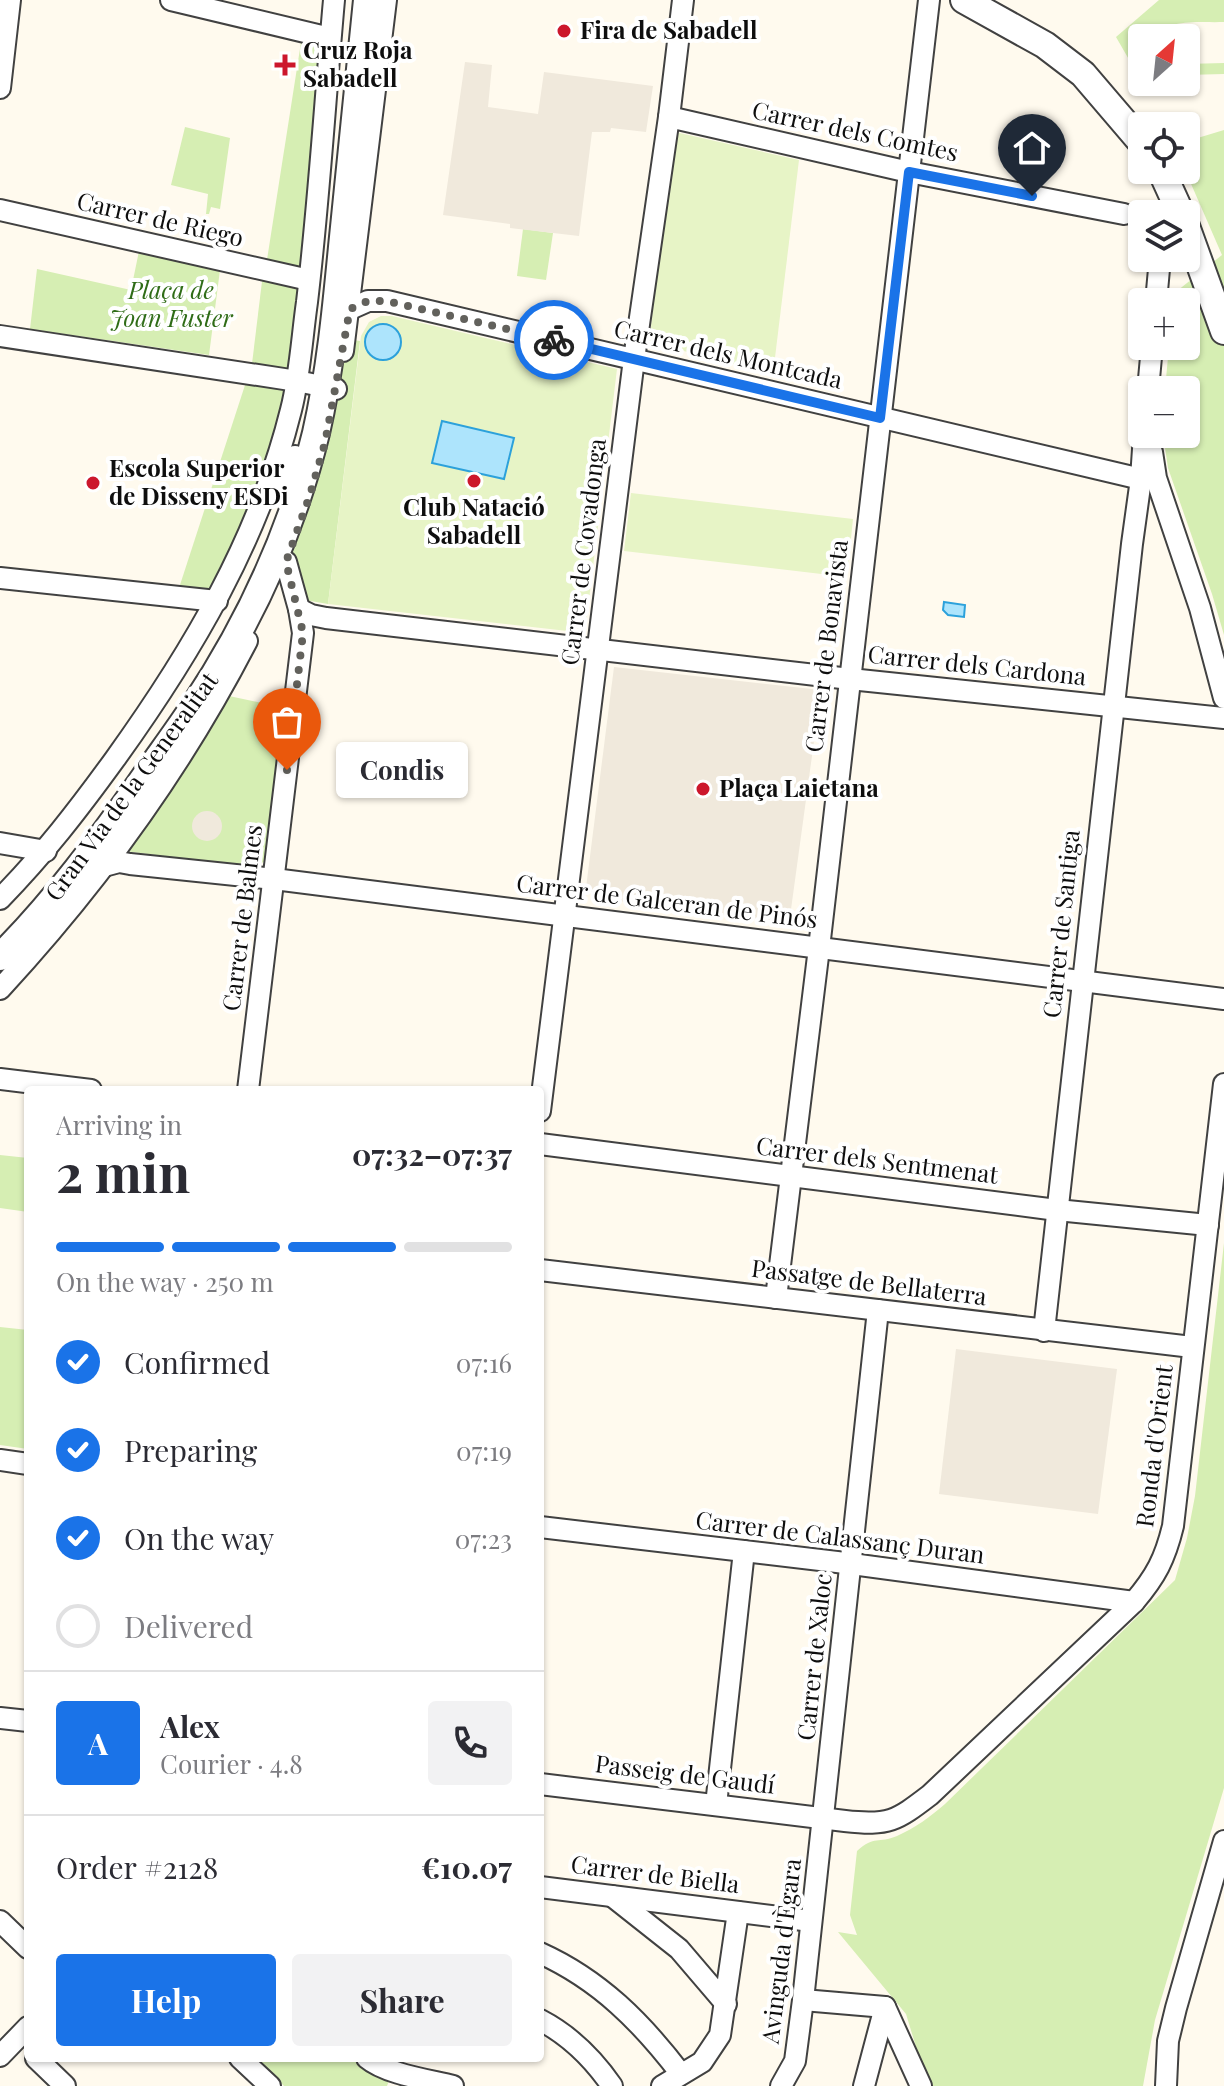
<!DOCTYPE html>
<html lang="en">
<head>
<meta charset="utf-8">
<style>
	body { margin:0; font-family:"Playfair Display",serif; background:#f2f2f3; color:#2b2b33; height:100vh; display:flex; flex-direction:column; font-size:30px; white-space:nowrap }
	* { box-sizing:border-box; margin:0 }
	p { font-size:26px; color:#7c7c81 }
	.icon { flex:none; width:44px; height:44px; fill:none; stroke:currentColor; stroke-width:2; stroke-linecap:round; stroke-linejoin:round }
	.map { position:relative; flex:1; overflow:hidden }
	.drawer { position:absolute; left:24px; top:1086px; width:520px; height:976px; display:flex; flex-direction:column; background:#fff; border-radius:8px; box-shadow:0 2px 6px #0004 }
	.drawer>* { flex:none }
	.needle { width:52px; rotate:27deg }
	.fabs { position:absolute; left:1128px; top:24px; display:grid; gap:16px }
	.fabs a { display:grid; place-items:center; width:72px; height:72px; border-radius:8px; background:#fff; box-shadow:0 2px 6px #0004; font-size:40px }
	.pin { position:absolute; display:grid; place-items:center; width:68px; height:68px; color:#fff; margin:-82px -34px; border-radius:50% 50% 50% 0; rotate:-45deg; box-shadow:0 0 8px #0007 }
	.pin .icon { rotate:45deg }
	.courier { position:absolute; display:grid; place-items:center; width:80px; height:80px; margin:-40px; border:6px solid #1a73e8; border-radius:50%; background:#fff; color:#222; box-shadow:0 2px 10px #0007 }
	.bubble { position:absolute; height:56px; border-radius:8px; background:#fff; box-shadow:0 2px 6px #0004; font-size:26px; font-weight:700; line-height:56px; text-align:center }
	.headline em { font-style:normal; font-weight:700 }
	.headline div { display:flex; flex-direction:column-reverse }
	.headline { display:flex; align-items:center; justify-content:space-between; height:136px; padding:0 32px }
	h1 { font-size:52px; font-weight:700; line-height:60px }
	.bar { display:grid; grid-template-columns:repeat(4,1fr); gap:12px 8px; align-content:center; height:96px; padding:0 32px }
	.bar i { height:10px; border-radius:6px; background:#e1e1e2 }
	.bar .selected { background:#1a73e8 }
	.bar p { grid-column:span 4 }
	.line { display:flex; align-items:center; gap:20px; padding:0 32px; border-top:2px solid #e1e1e2 }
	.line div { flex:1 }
	.round { display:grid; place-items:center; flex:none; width:84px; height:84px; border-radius:8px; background:#f2f2f3 }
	ol { padding:0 32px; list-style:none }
	li { display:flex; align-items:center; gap:24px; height:88px }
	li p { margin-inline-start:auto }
	li .icon { padding:8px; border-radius:50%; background:#1a73e8; color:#fff; stroke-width:4 }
	li:last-child { color:#7c7c81 }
	li i { width:44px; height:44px; border:4px solid #e1e1e2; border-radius:50% }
	.button { display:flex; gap:16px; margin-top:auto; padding:16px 32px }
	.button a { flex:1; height:92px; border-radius:8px; background:#1a73e8; color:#fff; font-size:32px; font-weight:700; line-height:92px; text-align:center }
	.button a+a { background:#f2f2f3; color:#2b2b33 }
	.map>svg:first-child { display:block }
</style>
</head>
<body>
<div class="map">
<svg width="1224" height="2086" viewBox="0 0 1224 2086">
	<rect width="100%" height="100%" fill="#fffaee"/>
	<g fill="#d6eeb3">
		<path d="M1159 0H1224V22C1199 23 1169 18 1150 38H1142V65L1131 63 1116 37Z"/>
		<path d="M302 36 330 38 306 275 266 266Z"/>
		<path d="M1224 63V74L1186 75V64Z"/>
		<path d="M185 127 230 138 220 209 211 207 209 214H206L208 194 171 185Z"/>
		<path d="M1224 130V635L1212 594 1168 468 1163 434H1186V390H1165L1169 346H1186V302L1173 301 1177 291 1222 255 1185 170 1186 149 1191 140Z"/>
		<path d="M523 229 553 233 546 280 517 276Z"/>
		<path d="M139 251 220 270 209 355 30 329 37 269 131 290Z"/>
		<path d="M263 273 307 283 294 379 251 372Z"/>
		<path d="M347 339 360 341 328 604 299 599 286 562C302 523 316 484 326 443 335 409 340 374 347 339Z"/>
		<path d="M246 382 287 388 272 458 214 594 179 588Z"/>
		<path d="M229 696 286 708 271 857 254 868 125 851 186 763Z"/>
		<path d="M0 1155 28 1158V1212L0 1208Z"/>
		<path d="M1224 1243V1788L1155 2020 1143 2086H928L906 2014 838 1932 857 1935 850 1915 857 1851C875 1835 878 1844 897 1836 915 1828 930 1817 945 1804L1175 1580 1187 1538 1195 1496Z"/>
		<path d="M0 1327 28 1330V1449L0 1445Z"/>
		<path d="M256 2058H359L392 2073 387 2086H284Z"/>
	</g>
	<g fill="#e7f4c6">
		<path d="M675 132 799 160 773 374 649 342Z"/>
		<path d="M381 316H392L617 369 585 633 328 604 361 336 369 322Z"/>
		<path d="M631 493 853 519 847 577 624 551Z"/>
	</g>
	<g fill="#f0e9dc">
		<path d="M465 62 492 65 488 107 538 114 544 72 653 86 646 132 611 128 610 132H592L579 236 510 228V224L443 215Z"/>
		<path d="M614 667 821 690 789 924 597 898 586 888Z"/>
		<circle cx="207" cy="826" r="15"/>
		<path d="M956 1349 1117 1369 1098 1514 939 1494Z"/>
	</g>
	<g fill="#ade4fc" stroke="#2ca1db" stroke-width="2">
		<circle cx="383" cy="342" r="18"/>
		<path d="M442 421 514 438 504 479 432 463Z"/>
		<path d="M944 602 965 605 964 617 948 615 943 610Z"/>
	</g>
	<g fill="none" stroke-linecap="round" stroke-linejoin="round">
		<g stroke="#414141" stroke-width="24">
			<g id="minor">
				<path d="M171 0 330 38"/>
				<path d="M0 88 10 0"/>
				<path d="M669 117 909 172 1124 214"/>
				<path d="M0 210 309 280"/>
				<path d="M1156 302 1160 258"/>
				<path d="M350 309 368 301H387L1141 479"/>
				<path d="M0 336 297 381 336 389"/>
				<path d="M343 351 386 0"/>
				<path d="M1148 390 1152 346"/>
				<path d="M1152 452 1156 478 1200 608 1224 698"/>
				<path d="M275 491 295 456"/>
				<path d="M0 578 217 601"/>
				<path d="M299 609 311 615 326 618 850 679 1224 718"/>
				<path d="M0 843 46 851"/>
				<path d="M104 866 119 862 130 864 274 879 1224 999"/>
				<path d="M0 899C44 854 78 810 115 759 192 652 259 539 291 410 300 375 302 337 307 302 319 202 325 100 334 0"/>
				<path d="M0 989C97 884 181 769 247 641"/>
				<path d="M0 1079 91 1090"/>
				<path d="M248 1090 303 633 299 609 286 562"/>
				<path d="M540 1111 634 359 669 117 683 0"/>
				<path d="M540 1144 1057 1210 1208 1225"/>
				<path d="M540 1270 1192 1347"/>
				<path d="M776 1298 819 948 929 0"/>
				<path d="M1044 1331 1132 544 1141 479 1144 434"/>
				<path d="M0 1460 28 1464"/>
				<path d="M540 1527 837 1562 1134 1602"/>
				<path d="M0 1718 28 1721"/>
				<path d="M540 1784 845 1821C889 1826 896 1821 930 1795L1134 1602C1156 1576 1165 1559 1173 1526L1224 1084"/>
				<path d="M716 1805 744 1551"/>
				<path d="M540 1887 811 1921"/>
				<path d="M612 1896 679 1949 726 2004"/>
				<path d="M0 1921 28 1948"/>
				<path d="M540 1953C600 1980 642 2023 681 2074"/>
				<path d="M803 2000 885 2007 921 2086"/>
				<path d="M540 2020C569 2035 594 2060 612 2086"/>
				<path d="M0 2056 28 2027"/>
				<path d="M36 2058 65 2086"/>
				<path d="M240 2058 270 2086"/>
				<path d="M367 2058C386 2074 429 2080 453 2086"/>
				<path d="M662 2086 702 2062 720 2035 738 1912"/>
				<path d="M781 2086 795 2061 803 2000 878 1310"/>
				<path d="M864 2086 885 2007"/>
				<path d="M1166 2086 1168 2041 1176 2008 1224 1841"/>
			</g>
		</g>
		<g stroke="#414141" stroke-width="30">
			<g id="tertiary">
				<path d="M964 0 1045 45 1083 74 1142 143"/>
				<path d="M1161 170 1181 214"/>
				<path d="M1186 226 1224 331"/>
				<path d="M0 957C55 902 100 841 144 778 160 755 177 732 193 708 249 624 292 531 316 433 330 372 336 309 342 247 350 165 359 82 367 0"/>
			</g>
		</g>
		<use href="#minor" stroke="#fff" stroke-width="20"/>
		<use href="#tertiary" stroke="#fff" stroke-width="26"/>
	</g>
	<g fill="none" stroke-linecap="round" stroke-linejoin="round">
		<path stroke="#62615c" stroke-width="8" stroke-dasharray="0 14.4" d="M287 770 303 633 286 562 310 495 325 443 350 309 368 301H387L554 340"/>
		<path stroke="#1a73e8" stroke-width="10" d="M554 340 880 418 909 172 1032 196"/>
	</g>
	<g fill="#cc172c" stroke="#fff" stroke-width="3">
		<circle cx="564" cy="31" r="8"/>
		<path d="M281 53h8v8h8v8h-8v8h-8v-8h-8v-8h8z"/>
		<circle cx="474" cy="481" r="8"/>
		<circle cx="93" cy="483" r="8"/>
		<circle cx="703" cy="789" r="8"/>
	</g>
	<g text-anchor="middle" stroke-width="8" stroke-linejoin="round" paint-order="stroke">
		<g font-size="24" font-weight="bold" fill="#0e0e0e" stroke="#fff" text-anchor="start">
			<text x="580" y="39">Fira de Sabadell</text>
			<text x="303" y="59">Cruz Roja<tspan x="303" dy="28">Sabadell</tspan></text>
			<text x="109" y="477">Escola Superior<tspan x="109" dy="28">de Disseny ESDi</tspan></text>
			<text x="474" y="516" text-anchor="middle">Club Natació<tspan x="474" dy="28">Sabadell</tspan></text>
			<text x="719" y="797">Plaça Laietana</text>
		</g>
		<g font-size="24" fill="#0e0e0e" stroke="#fff">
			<text transform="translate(855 132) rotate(12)" y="8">Carrer dels Comtes</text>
			<text transform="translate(160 220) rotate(13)" y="8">Carrer de Riego</text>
			<text transform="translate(728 355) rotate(13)" y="8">Carrer dels Montcada</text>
			<text transform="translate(584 552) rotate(-83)" y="8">Carrer de Covadonga</text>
			<text transform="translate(827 646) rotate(-83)" y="8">Carrer de Bonavista</text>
			<text transform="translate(977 666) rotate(6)" y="8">Carrer dels Cardona</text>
			<text transform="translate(132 787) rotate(-54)" y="8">Gran Via de la Generalitat</text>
			<text transform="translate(667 902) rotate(7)" y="8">Carrer de Galceran de Pinós</text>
			<text transform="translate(243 918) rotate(-83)" y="8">Carrer de Balmes</text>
			<text transform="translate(1062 924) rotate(-84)" y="8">Carrer de Santiga</text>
			<text transform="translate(877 1161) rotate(7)" y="8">Carrer dels Sentmenat</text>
			<text transform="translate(869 1283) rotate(7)" y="8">Passatge de Bellaterra</text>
			<text transform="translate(1155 1446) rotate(-83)" y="8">Ronda d'Orient</text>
			<text transform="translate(840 1538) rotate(7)" y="8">Carrer de Calassanç Duran</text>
			<text transform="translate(815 1657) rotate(-84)" y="8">Carrer de Xaloc</text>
			<text transform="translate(685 1775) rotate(7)" y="8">Passeig de Gaudí</text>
			<text transform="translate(655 1875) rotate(7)" y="8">Carrer de Biella</text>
			<text transform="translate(782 1951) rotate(-83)" y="8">Avinguda d'Ègara</text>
		</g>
		<g font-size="24" font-style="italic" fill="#2f6c17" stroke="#fff">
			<text x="171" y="299">Plaça de<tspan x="171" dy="28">Joan Fuster</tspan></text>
		</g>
	</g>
</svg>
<div class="fabs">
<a><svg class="needle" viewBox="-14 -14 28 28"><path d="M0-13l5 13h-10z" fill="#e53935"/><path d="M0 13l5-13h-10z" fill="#7c7c81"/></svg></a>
<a><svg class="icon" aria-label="locate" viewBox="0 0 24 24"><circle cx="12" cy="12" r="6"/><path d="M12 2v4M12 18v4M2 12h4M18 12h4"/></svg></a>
<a><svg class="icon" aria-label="layers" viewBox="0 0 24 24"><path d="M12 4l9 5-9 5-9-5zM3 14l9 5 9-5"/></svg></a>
<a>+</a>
<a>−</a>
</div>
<div class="pin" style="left:287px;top:770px;background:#ea580c"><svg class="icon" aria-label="bag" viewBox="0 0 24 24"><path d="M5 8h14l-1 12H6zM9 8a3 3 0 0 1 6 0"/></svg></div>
<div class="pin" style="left:1032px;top:196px;background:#1f2937"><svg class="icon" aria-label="home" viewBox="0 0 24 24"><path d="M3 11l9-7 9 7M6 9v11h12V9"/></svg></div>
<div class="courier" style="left:554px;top:340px"><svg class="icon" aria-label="bike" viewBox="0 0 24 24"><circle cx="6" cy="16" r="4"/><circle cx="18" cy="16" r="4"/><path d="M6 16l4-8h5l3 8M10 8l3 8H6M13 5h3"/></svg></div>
<div class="bubble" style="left:336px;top:742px;width:132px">Condis</div>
<section class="drawer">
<div class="headline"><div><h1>2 min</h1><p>Arriving in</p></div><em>07:32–07:37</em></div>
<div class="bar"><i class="selected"></i><i class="selected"></i><i class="selected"></i><i></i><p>On the way · 250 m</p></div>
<ol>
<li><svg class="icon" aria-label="check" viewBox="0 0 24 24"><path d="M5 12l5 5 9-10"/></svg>Confirmed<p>07:16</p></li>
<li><svg class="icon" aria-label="check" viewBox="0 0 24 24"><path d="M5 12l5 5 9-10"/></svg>Preparing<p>07:19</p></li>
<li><svg class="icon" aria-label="check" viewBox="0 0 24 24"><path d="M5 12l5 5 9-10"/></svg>On the way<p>07:23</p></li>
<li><i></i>Delivered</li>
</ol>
<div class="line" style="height:144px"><b class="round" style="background:#1a73e8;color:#fff">A</b><div><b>Alex</b><p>Courier · 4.8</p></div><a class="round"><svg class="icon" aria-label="phone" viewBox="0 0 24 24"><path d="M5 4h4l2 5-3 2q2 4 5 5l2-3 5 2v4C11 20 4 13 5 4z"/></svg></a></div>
<div class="line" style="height:104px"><div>Order #2128</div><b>€10.07</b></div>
<div class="button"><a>Help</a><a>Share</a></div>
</section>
</div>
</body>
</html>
